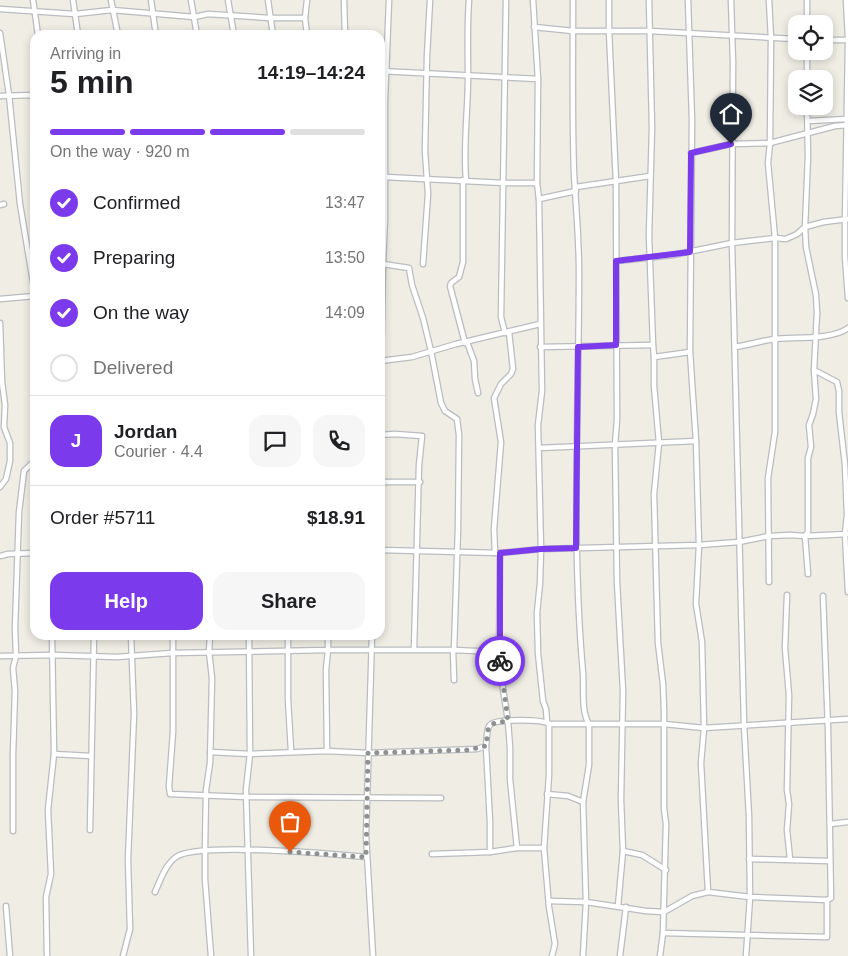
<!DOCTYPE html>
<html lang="en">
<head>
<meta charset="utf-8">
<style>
	body { margin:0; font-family:Helvetica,sans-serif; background:#f6f6f6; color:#202124; height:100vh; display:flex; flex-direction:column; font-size:19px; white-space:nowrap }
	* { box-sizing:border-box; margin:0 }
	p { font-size:16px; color:#757577 }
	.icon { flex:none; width:28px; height:28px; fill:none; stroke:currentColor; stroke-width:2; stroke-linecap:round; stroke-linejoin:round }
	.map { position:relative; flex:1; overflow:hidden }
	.panel { position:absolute; left:30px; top:30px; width:355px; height:610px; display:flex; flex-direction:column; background:#fff; border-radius:15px; box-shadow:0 2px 8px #0003 }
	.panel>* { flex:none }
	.buttons { position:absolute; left:788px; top:15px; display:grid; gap:10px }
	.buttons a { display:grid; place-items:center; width:45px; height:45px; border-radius:10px; background:#fff; box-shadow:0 2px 8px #0003; font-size:25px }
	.pin { position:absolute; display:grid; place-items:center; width:42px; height:42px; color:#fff; margin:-51px -21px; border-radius:50% 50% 50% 0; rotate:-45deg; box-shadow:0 0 5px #0007 }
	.pin .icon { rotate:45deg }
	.courier { position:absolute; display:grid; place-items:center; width:50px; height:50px; margin:-25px; border:4px solid #7c3aed; border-radius:50%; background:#fff; color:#222; box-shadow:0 1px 6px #0007 }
	.head em { font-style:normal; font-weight:700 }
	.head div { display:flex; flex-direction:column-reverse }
	.head { display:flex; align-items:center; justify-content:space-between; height:85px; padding:0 20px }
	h1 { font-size:32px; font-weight:700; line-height:38px }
	.bar { display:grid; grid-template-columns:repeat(4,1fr); gap:8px 5px; align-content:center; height:60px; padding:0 20px }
	.bar i { height:6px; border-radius:4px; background:#e0e0e0 }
	.bar .on { background:#7c3aed }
	.bar p { grid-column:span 4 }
	.line { display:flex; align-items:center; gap:12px; padding:0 20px; border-top:1px solid #e0e0e0 }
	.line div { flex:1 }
	.round { display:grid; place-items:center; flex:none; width:52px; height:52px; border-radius:15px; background:#f6f6f6 }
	ol { padding:0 20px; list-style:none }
	li { display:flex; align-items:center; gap:15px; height:55px }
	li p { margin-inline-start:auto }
	li .icon { padding:5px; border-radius:50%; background:#7c3aed; color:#fff; stroke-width:4 }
	li:last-child { color:#757577 }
	li i { width:28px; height:28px; border:2px solid #e0e0e0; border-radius:50% }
	.button { display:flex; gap:10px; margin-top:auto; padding:10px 20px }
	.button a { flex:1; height:58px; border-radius:15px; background:#7c3aed; color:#fff; font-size:20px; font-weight:700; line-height:58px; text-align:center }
	.button a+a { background:#f6f6f6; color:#202124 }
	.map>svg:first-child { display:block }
</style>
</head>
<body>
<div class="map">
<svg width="848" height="956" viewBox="0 0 848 956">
	<rect width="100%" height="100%" fill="#efede4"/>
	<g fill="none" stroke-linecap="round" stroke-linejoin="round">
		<g stroke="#b9bcc1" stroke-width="7">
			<g id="minor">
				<path d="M33 0 38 35"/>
				<path d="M73 0 78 35"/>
				<path d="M111 0 118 35"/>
				<path d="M151 0 156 35"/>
				<path d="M191 0 197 35"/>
				<path d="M228 0 234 35"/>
				<path d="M268 0 273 35"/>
				<path d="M307 0 305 18 307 35"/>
				<path d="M344 0 345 35"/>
				<path d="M533 0 538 79 537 183 539 199 542 391 538 425 541 549 540 583 537 613 538 653 543 701 546 709 547 722"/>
				<path d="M573 0C573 58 572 116 574 174 576 207 579 239 579 272 579 406 571 539 583 673 584 688 581 712 589 724V765L583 802 586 902 583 956"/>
				<path d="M609 0V31L616 182 617 420 615 445 617 582 623 691 621 800 623 851 618 906"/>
				<path d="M649 0 652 128 649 235 653 345 654 357V386L659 443 654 494 658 643 663 684 664 711V808L666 824 663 933 660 956"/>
				<path d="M688 0 692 120 690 352 696 441 699 545 696 604 702 642 704 728 701 763 708 892 750 897 827 900"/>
				<path d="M731 0 733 62 732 243 744 725 749 816 750 897 746 956"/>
				<path d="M769 0 771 38 770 143 768 163 775 238V432L768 478 769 582"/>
				<path d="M846 0 848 38"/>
				<path d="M0 9 75 14 112 10 194 17 208 14 270 18H305"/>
				<path d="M807 24V0"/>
				<path d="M534 27 573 31H650L796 39"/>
				<path d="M0 33 9 95 20 204 35 294"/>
				<path d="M824 40H848"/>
				<path d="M848 43 845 221V257L848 298"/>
				<path d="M807 51V79"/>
				<path d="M380 71 538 79"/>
				<path d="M0 96 35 95"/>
				<path d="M807 106 808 156 805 227 806 247 816 295 817 313 814 370 816 399 813 414 809 425 811 447 808 458V532L805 536 808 574"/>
				<path d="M808 121 847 119"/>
				<path d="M691 153 731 144 770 143 835 126 848 125"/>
				<path d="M385 177 504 183H537"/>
				<path d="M463 180V262L459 277 451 283 450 286 465 343"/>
				<path d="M466 180C463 145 468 111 468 76 468 51 467 26 469 0"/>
				<path d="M576 187 650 176"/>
				<path d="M539 199 576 191"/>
				<path d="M0 205 4 204"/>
				<path d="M617 261 673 255 732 243 775 238 786 239 797 234 805 227 824 222 848 219"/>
				<path d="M383 264 409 268 412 285 423 318 431 351 441 403 445 411 457 419 459 435 458 528 454 650"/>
				<path d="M423 264 428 194 425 151 427 56 430 0"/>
				<path d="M0 299 35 296"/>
				<path d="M0 323 2 382 5 405 4 427 10 443V461L6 479 0 487"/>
				<path d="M505 333 501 317 506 0"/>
				<path d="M467 342 474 361 475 379 478 393"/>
				<path d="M540 347 653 345"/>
				<path d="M735 347C748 345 761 341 774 339 793 337 833 340 848 328"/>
				<path d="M654 357 690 352"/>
				<path d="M380 361 412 357 456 344 540 324"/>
				<path d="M814 370 837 382 839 391V412L845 465 847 515 845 534 848 592"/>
				<path d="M380 419 383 264 385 219V101L389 0"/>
				<path d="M380 435 395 434 422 436 419 465 414 649"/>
				<path d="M539 448 696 441"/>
				<path d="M380 482H420"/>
				<path d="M380 550 500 553 541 549 699 545 739 542 769 536 790 535 805 536 848 534"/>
				<path d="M495 553 494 529 501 442 494 398 501 384 511 374 513 369 509 332"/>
				<path d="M500 553 499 652 503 689 508 721 510 748V779L517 848"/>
				<path d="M0 556 8 554 35 553"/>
				<path d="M787 595 785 648 789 695 787 790 789 804 787 830 790 859"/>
				<path d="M173 635V732L169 786 170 794 247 797 441 798"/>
				<path d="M210 635 209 652 212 678 210 763 206 790 205 850V879L211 956"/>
				<path d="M249 635 250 754 246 790 251 956"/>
				<path d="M288 635V699L291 751"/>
				<path d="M372 635 366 836 373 956"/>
				<path d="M0 656 53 655 117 657 172 653 328 650V635"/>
				<path d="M454 680 453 650 499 652"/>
				<path d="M549 724V775L544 848 549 907 555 944 552 956"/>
				<path d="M486 746 490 822V852"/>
				<path d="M327 751 326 670 328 650H453"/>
				<path d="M210 752 250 754 327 751 368 753 477 749 486 746C487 741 486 727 491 724 498 719 543 719 549 724H664L704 728 848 719"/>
				<path d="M54 754 91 756"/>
				<path d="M547 794 568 796 583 802"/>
				<path d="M830 824 848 822"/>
				<path d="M90 830 94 635"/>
				<path d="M13 831V755L15 691 13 668 16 656 15 628 19 512 24 471 35 460"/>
				<path d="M623 851 642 855 666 870"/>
				<path d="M432 854 490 852 517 848H544"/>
				<path d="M749 859 829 861"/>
				<path d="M155 892C160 881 165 865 176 857 197 842 335 854 366 857"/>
				<path d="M549 901 586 902 646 911 664 912 692 896 708 892"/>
				<path d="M6 906 10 956"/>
				<path d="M663 933 827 937V900L831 898 828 729 823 596"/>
				<path d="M47 956 46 897 51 874 48 810 54 754 52 635"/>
				<path d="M123 956 130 929 128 859 134 714 131 635"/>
				<path d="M620 956 626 907"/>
			</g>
		</g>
		<use href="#minor" stroke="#fff" stroke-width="4.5"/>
	</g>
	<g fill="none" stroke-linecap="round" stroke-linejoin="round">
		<path stroke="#8f9191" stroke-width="5" stroke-dasharray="0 9" d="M290 852 366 857 368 753 467 750 486 746C489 724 485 724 508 721L500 661"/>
		<path stroke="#7c3aed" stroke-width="6" d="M500 661V553L541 549 576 548 578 347 616 345V261L690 252 691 153 731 144"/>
	</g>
</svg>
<div class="buttons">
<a><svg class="icon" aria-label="locate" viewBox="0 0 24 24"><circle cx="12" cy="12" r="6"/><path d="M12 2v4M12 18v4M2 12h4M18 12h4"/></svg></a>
<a><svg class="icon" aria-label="layers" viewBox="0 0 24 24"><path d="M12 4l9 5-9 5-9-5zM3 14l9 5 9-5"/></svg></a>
</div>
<div class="pin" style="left:290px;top:852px;background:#ea580c"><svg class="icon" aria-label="bag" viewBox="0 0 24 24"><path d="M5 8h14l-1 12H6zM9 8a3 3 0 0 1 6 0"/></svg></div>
<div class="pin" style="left:731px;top:144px;background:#1f2937"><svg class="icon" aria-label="home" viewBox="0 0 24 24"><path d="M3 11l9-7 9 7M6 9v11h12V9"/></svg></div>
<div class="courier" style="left:500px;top:661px"><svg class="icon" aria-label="bike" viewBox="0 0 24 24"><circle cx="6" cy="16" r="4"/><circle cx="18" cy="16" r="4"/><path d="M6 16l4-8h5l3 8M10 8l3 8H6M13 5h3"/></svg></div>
<section class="panel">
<div class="head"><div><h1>5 min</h1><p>Arriving in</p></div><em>14:19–14:24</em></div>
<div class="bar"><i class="on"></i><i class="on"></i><i class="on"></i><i></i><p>On the way · 920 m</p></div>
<ol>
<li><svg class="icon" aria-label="check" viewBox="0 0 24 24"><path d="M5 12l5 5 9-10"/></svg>Confirmed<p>13:47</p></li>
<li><svg class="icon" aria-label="check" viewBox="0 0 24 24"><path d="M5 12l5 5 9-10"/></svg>Preparing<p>13:50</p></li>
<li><svg class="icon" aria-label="check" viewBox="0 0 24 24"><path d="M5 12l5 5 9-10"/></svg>On the way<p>14:09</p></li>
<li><i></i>Delivered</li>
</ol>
<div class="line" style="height:90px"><b class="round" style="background:#7c3aed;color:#fff">J</b><div><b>Jordan</b><p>Courier · 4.4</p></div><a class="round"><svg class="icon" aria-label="chat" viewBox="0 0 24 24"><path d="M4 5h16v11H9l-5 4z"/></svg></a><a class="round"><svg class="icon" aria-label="phone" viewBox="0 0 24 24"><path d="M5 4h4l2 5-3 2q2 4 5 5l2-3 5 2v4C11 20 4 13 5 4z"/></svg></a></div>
<div class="line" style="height:65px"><div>Order #5711</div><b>$18.91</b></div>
<div class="button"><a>Help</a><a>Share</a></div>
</section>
</div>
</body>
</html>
